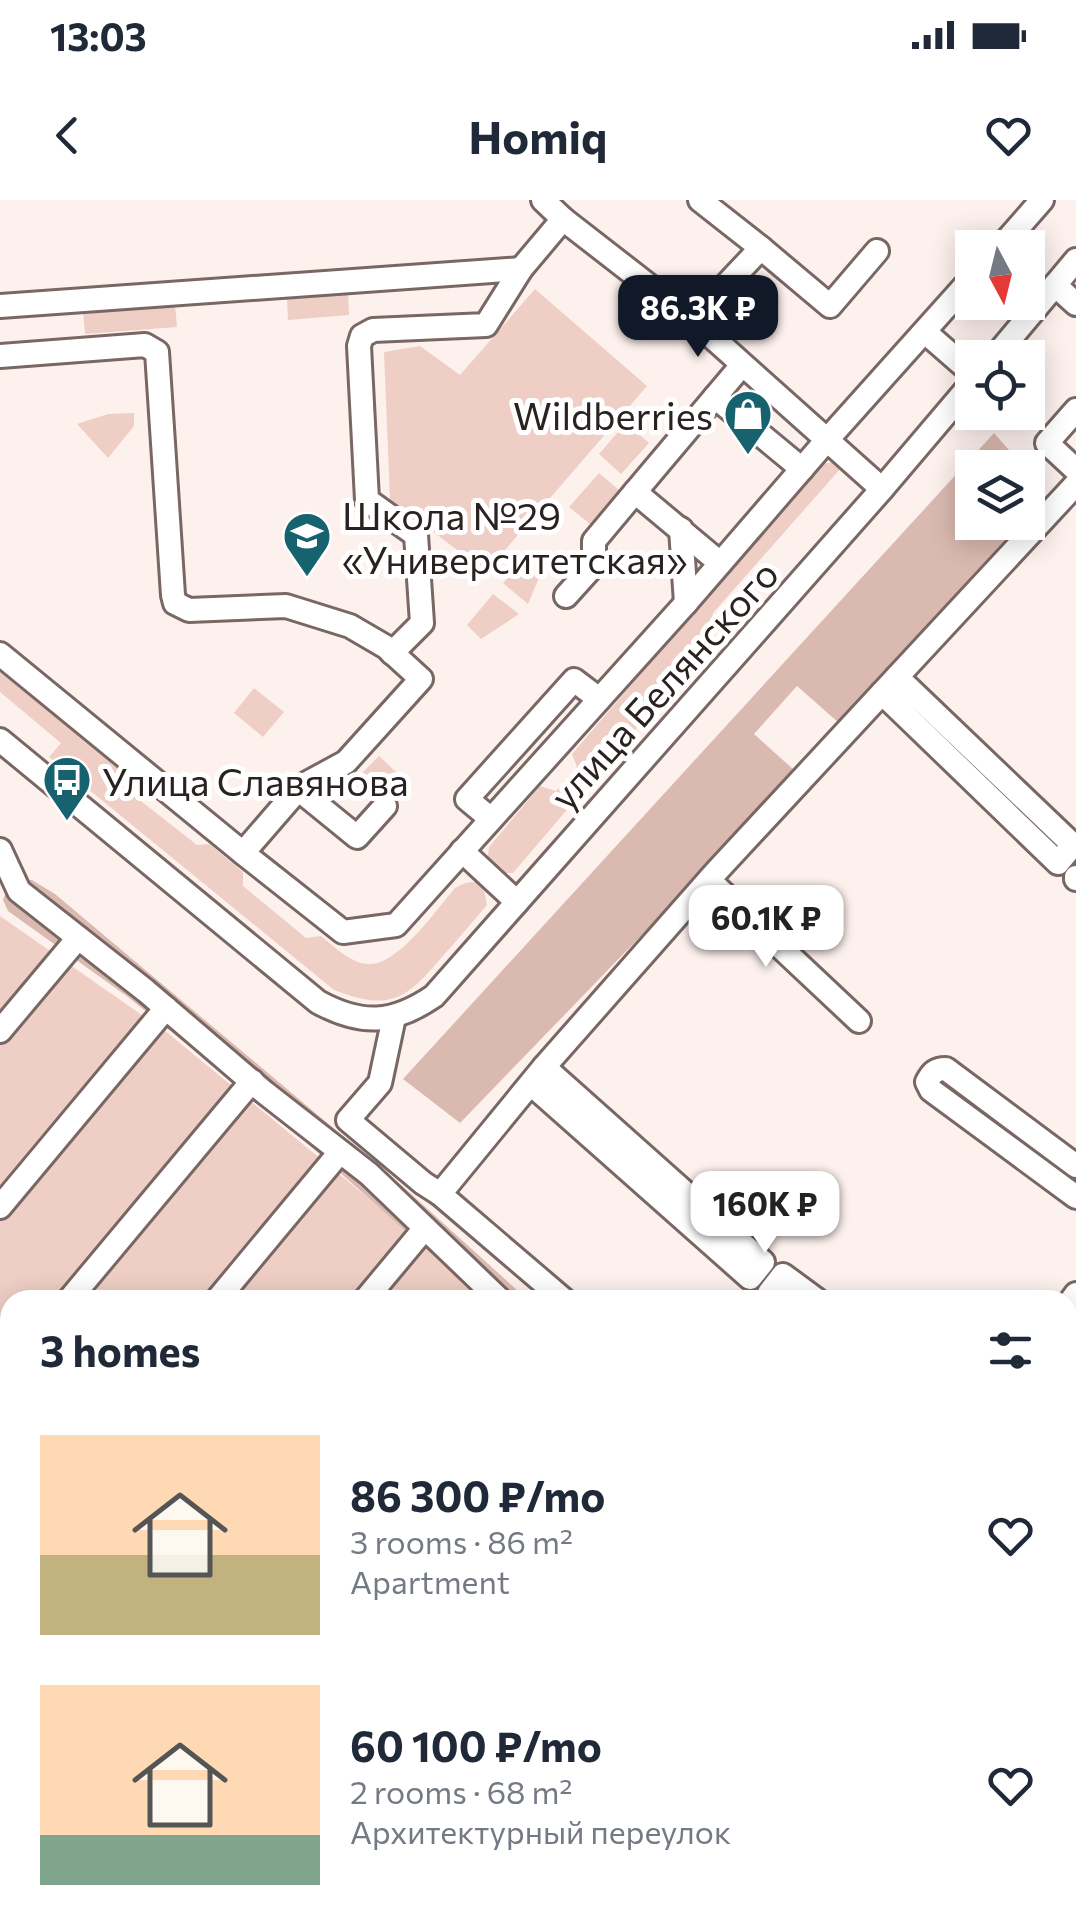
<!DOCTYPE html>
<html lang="en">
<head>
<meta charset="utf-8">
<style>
  body { margin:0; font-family:Commissioner,sans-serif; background:#f6f6f7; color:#1f2937; height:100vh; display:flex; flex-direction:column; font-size:38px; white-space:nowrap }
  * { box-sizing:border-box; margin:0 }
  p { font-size:32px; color:#747a83 }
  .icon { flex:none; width:55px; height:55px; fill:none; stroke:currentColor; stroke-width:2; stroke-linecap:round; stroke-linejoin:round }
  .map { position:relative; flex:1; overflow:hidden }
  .sheet { position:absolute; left:0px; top:1090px; width:1078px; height:642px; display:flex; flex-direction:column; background:#fff; border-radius:30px 30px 0 0; box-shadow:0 5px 25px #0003 }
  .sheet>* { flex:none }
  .needle { width:65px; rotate:173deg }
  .tools { position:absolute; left:955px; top:30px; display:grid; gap:20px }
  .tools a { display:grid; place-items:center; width:90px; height:90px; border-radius:0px; background:#fff; box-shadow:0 5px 25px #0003; font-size:50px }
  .price { position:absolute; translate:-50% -85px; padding:0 22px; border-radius:20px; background:#fff; color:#222; font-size:32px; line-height:65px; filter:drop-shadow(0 2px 5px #0008) }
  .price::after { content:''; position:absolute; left:50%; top:60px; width:30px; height:22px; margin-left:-15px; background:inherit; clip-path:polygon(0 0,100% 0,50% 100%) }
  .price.current { background:#111827; color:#fff }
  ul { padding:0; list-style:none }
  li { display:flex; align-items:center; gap:30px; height:250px; padding:0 40px }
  li span { display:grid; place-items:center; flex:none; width:280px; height:200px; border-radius:0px; color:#555 }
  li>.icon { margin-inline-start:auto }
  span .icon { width:120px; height:120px; fill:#fffc; stroke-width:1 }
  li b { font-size:42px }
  h2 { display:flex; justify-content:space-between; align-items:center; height:120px; padding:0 40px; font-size:42px }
  .status { display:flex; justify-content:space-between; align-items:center; height:70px; padding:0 50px; background:#fff; direction:ltr }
  .status svg { height:28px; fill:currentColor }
  header { display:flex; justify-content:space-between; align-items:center; height:130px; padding:0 40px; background:#fff; font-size:45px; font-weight:700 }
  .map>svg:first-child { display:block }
  .green { fill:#efcec5 }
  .forest { fill:#dab9b0 }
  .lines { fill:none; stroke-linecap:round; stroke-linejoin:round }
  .minor-casing { stroke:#786763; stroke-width:28 }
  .minor { stroke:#fff; stroke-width:22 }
  .labels { text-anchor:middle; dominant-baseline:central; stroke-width:10; stroke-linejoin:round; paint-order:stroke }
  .poi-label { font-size:38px; fill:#292220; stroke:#fff; text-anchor:start }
  .street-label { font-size:38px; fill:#292220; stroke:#fff }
</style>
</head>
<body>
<div class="status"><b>13:03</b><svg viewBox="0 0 49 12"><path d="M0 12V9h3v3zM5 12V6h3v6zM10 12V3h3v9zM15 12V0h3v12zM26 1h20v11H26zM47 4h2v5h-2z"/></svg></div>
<header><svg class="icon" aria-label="back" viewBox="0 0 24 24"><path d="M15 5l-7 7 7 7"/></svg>Homiq<svg class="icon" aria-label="heart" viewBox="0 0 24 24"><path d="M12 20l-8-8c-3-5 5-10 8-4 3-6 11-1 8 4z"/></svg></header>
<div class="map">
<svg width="1076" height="1732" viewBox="0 0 1076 1732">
  <rect width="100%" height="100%" fill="#fdf1ee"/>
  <!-- green -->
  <g class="green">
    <path d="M535 89 647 186 486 372 390 299 384 152 420 146 460 175Z"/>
    <path d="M348 93 349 115 288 120 287 98Z"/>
    <path d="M175 104 177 127 85 134 83 111Z"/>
    <path d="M134 213V226L108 258 77 224 108 214Z"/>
    <path d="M626 223 649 243 621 274 599 254Z"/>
    <path d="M835 262 842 267 713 413 711 431 689 467 513 673H498L488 656 489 647 540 586 556 591 577 567 572 554 821 264Z"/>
    <path d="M599 273 619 290 590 324 569 307Z"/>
    <path d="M530 351 545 363 528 404 503 383Z"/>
    <path d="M493 394 519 414 481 439 467 425Z"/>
    <path d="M0 470 138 583 132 594 197 645 209 644 243 672V686L306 738 321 736C334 746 350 763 368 764 398 766 436 710 455 688 476 676 484 682 487 705 472 723 457 740 441 758 405 801 389 811 334 790L49 557 61 543 0 492Z"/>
    <path d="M254 488 284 512 263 537 234 513Z"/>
    <path d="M379 556 411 586 393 605 361 574Z"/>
    <path d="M0 716 169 834 492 1100H10V1722H1068V1143L1076 1131V1732H0Z"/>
  </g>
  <!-- forest -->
  <g class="forest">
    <path d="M994 233 1024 267 972 268V322L1025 323 839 523 797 486 754 534 794 570 663 713 460 923 403 879Z"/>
    <path d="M32 680 55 694 401 985 528 1100H483L281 920 128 797 8 711 3 700 10 681Z"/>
  </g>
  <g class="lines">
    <!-- minor casing -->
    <g class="minor-casing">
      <g id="minor">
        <path d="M543 0 563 19 693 120 882 289"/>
        <path d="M700 0 761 48"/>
        <path d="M1000 48 1042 0"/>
        <path d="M1055 85 1076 104"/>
        <path d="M0 106 521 69"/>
        <path d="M693 120 761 48 830 106 877 51"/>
        <path d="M925 132 972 173"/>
        <path d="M0 156 145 145 157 152 173 395 175 403 189 410 286 406 350 426 386 447 421 479 346 562 300 587 243 653 0 454"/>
        <path d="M994 158 1076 60"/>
        <path d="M715 197 802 269"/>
        <path d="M1076 210 1047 243 1076 270"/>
        <path d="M635 292 742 165"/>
        <path d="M681 329 686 403"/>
        <path d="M566 396 594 365V341L635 292 720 363"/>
        <path d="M392 453 422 423 416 335 367 300 359 146 362 136 373 130 486 125 521 69 563 19"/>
        <path d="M882 493 1058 663 1073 645 897 477"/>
        <path d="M0 540 318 802C362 826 393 824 434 796L882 289 972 183"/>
        <path d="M298 589 357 637 385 606"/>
        <path d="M491 619 467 599 574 480 599 499"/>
        <path d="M0 650 19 691 146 791 264 892 369 974 500 1100"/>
        <path d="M462 651 517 702"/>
        <path d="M243 653 343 732 396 725 686 403 826 241 972 78"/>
        <path d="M1076 677V679"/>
        <path d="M709 680 859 821"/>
        <path d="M394 817 380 883 348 920 423 983 440 994 564 1100"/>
        <path d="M0 831 78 738"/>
        <path d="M531 884 750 1078 763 1062 544 867"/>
        <path d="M1076 966 946 869C936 869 932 872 927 882L931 890 1076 997"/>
        <path d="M440 994 544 867 715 673 1076 284"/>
        <path d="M0 1007 166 808"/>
        <path d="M69 1100 252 881"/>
        <path d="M217 1100 340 952"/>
        <path d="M365 1100 425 1028"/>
        <path d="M778 1100 769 1093 783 1075 817 1100"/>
        <path d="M1068 1105 1076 1094"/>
        <path d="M0 1182 10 1170"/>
        <path d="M1068 1329 1076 1318"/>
        <path d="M0 1360 10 1348"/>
        <path d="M1068 1517 1076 1509"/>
        <path d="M0 1534 10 1522"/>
        <path d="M1068 1544 1076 1554"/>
        <path d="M0 1716 10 1704"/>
        <path d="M994 1722 1005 1732"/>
        <path d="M149 1732 157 1722"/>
        <path d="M323 1732 331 1722"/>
        <path d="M494 1732 502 1722"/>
        <path d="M664 1732 672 1722"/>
        <path d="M830 1732 837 1722"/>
      </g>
    </g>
    <!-- minor -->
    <use href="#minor" class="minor"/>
  </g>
  <!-- icons -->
  <defs>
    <g id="shop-pin" transform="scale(2.5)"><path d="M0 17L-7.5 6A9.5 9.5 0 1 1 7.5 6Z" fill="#17626f" stroke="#fff"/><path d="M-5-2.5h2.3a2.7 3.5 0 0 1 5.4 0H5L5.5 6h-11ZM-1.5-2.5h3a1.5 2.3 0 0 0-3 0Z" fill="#fff"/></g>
    <g id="school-pin" transform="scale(2.5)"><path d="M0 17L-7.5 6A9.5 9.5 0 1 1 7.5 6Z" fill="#17626f" stroke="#fff"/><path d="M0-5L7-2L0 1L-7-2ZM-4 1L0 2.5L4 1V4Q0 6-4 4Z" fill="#fff"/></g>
    <g id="bus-pin" transform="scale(2.5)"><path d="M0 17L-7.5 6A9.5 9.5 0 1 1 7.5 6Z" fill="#17626f" stroke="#fff"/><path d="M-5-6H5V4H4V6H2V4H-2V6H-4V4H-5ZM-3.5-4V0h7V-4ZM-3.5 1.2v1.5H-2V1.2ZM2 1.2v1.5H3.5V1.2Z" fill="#fff"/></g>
  </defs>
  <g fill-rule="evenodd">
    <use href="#shop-pin" x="748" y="214"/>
    <use href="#school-pin" x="307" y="336"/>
    <use href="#bus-pin" x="67" y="580"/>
  </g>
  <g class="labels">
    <!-- poi labels -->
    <g class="poi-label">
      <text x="713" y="214" text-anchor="end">Wildberries</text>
      <text x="342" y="314">Школа №29<tspan x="342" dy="44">«Университетская»</tspan></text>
      <text x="102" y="580">Улица Славянова</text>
    </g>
    <!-- street labels -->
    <g class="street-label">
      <text transform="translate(663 484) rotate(-48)">улица Белянского</text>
    </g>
  </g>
</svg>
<div class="tools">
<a><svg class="needle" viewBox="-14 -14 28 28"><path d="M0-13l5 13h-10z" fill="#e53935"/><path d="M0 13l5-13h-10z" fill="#747a83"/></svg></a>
<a><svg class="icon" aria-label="locate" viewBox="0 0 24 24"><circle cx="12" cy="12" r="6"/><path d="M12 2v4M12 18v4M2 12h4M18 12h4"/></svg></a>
<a><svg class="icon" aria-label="layers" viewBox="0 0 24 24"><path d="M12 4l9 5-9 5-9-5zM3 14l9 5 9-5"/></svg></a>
</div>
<b class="price current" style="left:698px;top:160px">86.3K ₽</b>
<b class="price" style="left:766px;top:770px">60.1K ₽</b>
<b class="price" style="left:765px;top:1056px">160K ₽</b>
<section class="sheet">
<h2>3 homes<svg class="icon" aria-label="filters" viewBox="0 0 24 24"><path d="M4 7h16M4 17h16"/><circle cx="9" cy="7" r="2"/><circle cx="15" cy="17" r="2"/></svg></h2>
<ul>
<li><span style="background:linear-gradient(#ffd9b3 60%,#c2b280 0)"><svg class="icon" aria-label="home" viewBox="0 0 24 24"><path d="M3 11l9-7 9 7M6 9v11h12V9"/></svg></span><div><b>86 300 ₽/mo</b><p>3 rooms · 86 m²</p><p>Apartment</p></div><svg class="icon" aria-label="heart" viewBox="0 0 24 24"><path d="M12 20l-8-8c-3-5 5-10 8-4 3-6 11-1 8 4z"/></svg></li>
<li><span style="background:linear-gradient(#ffd9b3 75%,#7fa58c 0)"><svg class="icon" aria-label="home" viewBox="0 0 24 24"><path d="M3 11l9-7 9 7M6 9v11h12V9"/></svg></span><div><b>60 100 ₽/mo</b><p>2 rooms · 68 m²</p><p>Архитектурный переулок</p></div><svg class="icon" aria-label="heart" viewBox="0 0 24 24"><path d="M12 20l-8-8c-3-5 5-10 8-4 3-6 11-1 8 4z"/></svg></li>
</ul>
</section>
</div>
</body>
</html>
